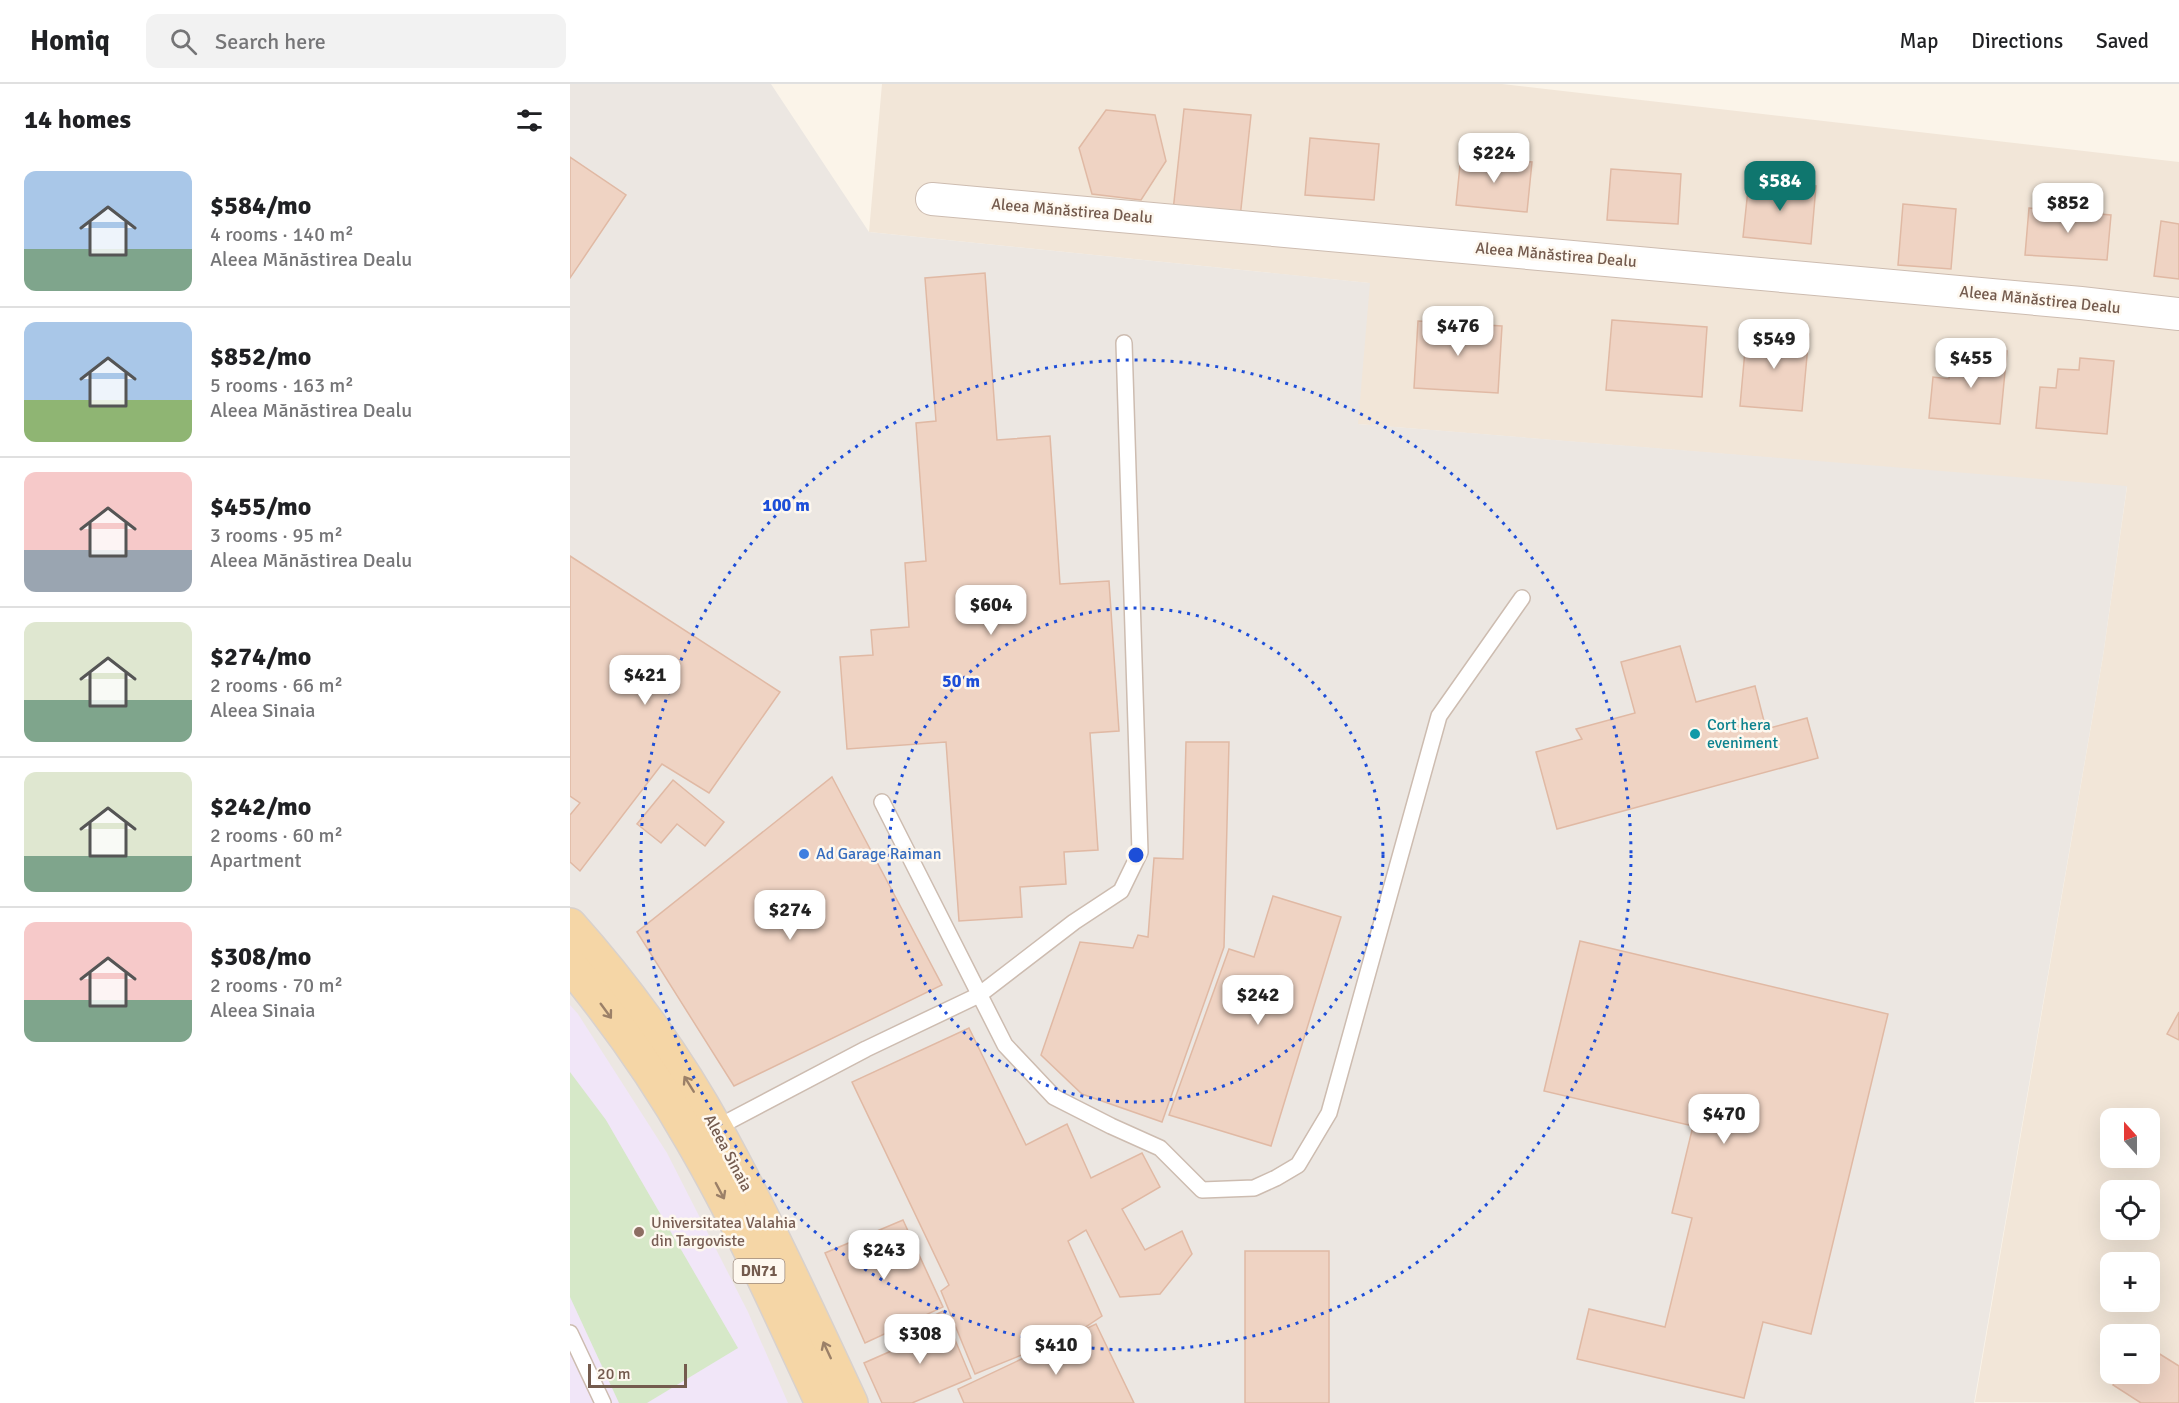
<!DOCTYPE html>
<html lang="en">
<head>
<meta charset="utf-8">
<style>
  body { margin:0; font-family:Signika,sans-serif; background:#f2f2f2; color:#202124; height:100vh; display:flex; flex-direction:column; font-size:22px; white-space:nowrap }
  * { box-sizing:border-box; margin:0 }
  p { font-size:20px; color:#757577 }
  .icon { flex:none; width:33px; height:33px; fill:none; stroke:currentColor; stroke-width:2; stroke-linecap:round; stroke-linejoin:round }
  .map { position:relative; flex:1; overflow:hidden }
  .drawer { display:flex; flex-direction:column; background:#fff; width:570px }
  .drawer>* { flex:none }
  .needle { width:39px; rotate:339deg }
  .tools { position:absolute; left:1530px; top:1024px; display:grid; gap:12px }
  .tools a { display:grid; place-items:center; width:60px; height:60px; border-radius:12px; background:#fff; box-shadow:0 6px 24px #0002; font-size:30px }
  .scale { position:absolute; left:18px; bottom:15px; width:99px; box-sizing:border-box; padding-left:6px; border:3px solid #745b4e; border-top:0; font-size:16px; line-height:21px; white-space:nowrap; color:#745b4e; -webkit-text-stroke:4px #fef8ef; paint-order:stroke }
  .price { position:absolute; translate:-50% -51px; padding:0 14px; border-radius:12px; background:#fff; color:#222; font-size:20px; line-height:39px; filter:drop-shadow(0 2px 3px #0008) }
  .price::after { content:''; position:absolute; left:50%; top:36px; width:18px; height:14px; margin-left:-9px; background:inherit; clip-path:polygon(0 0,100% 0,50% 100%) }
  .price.selected { background:#0f766e; color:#fff }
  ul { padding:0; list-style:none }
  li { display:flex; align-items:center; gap:18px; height:150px; padding:0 24px }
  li+li { border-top:2px solid #e0e0e0 }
  li span { display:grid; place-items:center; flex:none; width:168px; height:120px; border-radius:12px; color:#555 }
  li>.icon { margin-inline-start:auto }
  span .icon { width:72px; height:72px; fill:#fffc; stroke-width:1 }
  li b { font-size:26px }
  h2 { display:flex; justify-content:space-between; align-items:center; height:72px; padding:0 24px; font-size:26px }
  header { display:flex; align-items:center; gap:36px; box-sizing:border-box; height:84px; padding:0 30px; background:#fff; border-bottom:2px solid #e0e0e0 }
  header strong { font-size:28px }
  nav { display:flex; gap:33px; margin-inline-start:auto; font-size:21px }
  .search { width:420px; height:54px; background:#f2f2f2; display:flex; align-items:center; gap:15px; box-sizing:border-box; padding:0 21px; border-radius:12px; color:#757577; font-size:22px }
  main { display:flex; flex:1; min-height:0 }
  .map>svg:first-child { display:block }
  .residential { fill:#f2e6d8; fill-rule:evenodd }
  .industrial { fill:#ece7e2 }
  .education { fill:#f1e6f8 }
  .green { fill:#d6e8c8 }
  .building { fill:#efd3c3; stroke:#e0b9a4; stroke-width:1.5 }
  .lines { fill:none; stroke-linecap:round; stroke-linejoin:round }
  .lane-casing { stroke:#cdbcb0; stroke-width:18 }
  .street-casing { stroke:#cdbcb0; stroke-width:34 }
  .primary-casing { stroke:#d8d1cd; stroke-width:36 }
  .lane { stroke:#fff; stroke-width:15 }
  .street { stroke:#fff; stroke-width:32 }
  .primary { stroke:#f5d6a6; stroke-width:33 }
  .oneway { stroke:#9b8068 }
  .ring { fill:none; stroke:#1d4ed8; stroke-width:3; stroke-dasharray:3 6 }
  .culture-dot { fill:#0f9aa8; stroke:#fef8ef; stroke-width:2 }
  .shop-dot { fill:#3f7fe0; stroke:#fef8ef; stroke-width:2 }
  .education-dot { fill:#8d6e63; stroke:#fef8ef; stroke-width:2 }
  .labels { text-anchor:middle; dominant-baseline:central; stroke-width:5; stroke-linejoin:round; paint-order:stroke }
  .shield { fill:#fef8ef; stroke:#9d8a7e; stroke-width:1.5 }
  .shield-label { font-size:15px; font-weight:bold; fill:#745b4e }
  .street-label { font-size:16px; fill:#745b4e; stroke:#fef8ef }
  .culture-label { font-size:16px; fill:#0d838f; stroke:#fef8ef; text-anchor:start }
  .shop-label { font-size:16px; fill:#366cbe; stroke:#fef8ef; text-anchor:start }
  .education-label { font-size:16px; fill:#785e54; stroke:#fef8ef; text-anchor:start }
  .centre { fill:#1d4ed8; stroke:#fef8ef; stroke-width:3 }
  .ring-label { font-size:18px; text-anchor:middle; font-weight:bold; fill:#1d4ed8; stroke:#fef8ef; stroke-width:5; stroke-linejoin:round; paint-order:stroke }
</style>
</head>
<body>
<header>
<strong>Homiq</strong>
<div class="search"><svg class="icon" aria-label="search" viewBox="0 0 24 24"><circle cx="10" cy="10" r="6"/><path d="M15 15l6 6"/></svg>Search here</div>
<nav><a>Map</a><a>Directions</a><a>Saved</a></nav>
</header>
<main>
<section class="drawer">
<h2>14 homes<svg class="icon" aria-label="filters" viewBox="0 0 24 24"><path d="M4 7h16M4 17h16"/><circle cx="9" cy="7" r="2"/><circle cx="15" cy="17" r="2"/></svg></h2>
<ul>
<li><span style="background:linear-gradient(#a9c7e8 65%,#7fa58c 0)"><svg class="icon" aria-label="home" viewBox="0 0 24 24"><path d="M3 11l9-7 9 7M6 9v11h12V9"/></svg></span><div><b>$584/mo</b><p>4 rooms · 140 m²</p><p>Aleea Mănăstirea Dealu</p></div></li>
<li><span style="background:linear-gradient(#a9c7e8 65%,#8fb573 0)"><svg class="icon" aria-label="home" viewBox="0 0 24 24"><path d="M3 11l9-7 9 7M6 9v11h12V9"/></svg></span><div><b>$852/mo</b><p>5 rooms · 163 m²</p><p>Aleea Mănăstirea Dealu</p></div></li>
<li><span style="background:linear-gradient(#f6c9c9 65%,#9aa5b1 0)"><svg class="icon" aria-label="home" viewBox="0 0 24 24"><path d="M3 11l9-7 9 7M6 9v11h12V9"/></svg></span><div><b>$455/mo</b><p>3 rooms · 95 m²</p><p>Aleea Mănăstirea Dealu</p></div></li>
<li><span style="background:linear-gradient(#dfe7d0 65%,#7fa58c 0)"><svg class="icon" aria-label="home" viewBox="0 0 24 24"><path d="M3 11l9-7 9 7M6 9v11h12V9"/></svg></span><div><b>$274/mo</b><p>2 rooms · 66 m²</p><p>Aleea Sinaia</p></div></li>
<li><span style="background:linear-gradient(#dfe7d0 70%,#7fa58c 0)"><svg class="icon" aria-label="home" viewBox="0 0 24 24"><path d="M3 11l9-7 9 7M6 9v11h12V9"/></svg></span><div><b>$242/mo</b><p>2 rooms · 60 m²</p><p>Apartment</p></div></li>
<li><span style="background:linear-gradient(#f6c9c9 65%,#7fa58c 0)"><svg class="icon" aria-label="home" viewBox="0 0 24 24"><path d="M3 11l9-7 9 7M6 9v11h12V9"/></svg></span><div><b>$308/mo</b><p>2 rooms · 70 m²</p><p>Aleea Sinaia</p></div></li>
</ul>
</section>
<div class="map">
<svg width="1609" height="1319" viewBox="0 0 1609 1319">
  <rect width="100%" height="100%" fill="#fbf4e9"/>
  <!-- residential -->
  <path class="residential" d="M312 0H932L1609 78V1319L1405 1318 1533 572 1557 403 787 340 799 199 299 148ZM1540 1035H1580V1074H1540ZM1540 1107H1580V1146H1540ZM1540 1179H1580V1218H1540ZM1540 1251H1580V1290H1540Z"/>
  <!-- industrial -->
  <path class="industrial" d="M0 0H201L299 148 800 199 788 340 1557 402 1533 572 1404 1319H192L0 963Z"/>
  <!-- education -->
  <path class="education" d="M0 921 8 930 97 1069 178 1228 218 1319H0Z"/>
  <!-- green -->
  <path class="green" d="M0 988 36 1036 168 1264 77 1319H49L0 1213Z"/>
  <!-- building -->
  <g class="building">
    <path d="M614 25 681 31 670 134 603 127Z"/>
    <path d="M536 26 585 31 596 77 571 116 522 110 509 64Z"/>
    <path d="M740 54 809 60 804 116 735 111Z"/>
    <path d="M891 71 962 78 957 128 886 121Z"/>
    <path d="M0 73 56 111 0 194Z"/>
    <path d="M1041 85 1111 90 1108 140 1037 136Z"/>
    <path d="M1179 96 1246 102 1241 160 1173 153Z"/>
    <path d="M1333 120 1386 125 1381 185 1328 181Z"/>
    <path d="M1459 124 1541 131 1537 176 1455 171Z"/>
    <path d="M1591 137 1609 140V195L1584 192Z"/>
    <path d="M415 189 427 356 480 352 490 500 539 497 549 647 520 649 528 766 494 768 496 800 450 803 452 833 389 837 376 658 277 665 270 573 303 571 301 546 339 543 335 479 356 477 346 339 366 337 355 194Z"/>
    <path d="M1042 236 1137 243 1132 313 1036 306Z"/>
    <path d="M848 237 932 242 928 309 844 304Z"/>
    <path d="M1177 244 1239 250 1232 327 1170 322Z"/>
    <path d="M1404 263 1437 267 1430 340 1359 334 1363 293 1379 295 1381 274 1403 276Z"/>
    <path d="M1510 274 1544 277 1537 350 1466 344 1470 303 1486 304 1488 285 1509 286Z"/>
    <path d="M0 472 210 608 139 709 92 680 10 787 0 778V731L10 719 0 712Z"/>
    <path d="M1110 562 1126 618 1185 602 1196 645 1237 634 1248 674 987 745 966 668 1012 655 1006 645 1065 629 1051 578Z"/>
    <path d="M616 658H659L654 863 592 1038 512 1010 471 971 510 858 563 864 568 851 578 853 584 774 613 775Z"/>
    <path d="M262 693 372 901 164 1002 67 848Z"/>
    <path d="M103 696 154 738 135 762 107 740 91 759 67 740Z"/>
    <path d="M703 812 771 833 701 1062 599 1031 659 865 684 873Z"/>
    <path d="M1010 857 1318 930 1241 1250 1193 1238 1174 1314 1007 1275 1019 1225 1095 1243 1122 1134 1102 1129 1123 1042 974 1007Z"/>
    <path d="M1609 928V956L1597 950Z"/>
    <path d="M399 944 456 1061 497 1040 521 1094 572 1069 590 1103 552 1125 575 1166 612 1147 622 1170 590 1210 550 1213 516 1146 498 1157 532 1232 508 1248 405 1290 371 1207 379 1201 282 998Z"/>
    <path d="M333 1136 373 1223 295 1259 255 1169Z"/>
    <rect x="675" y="1167" width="84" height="152"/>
    <path d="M373 1227 401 1294 342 1319H312L294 1279 353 1253 349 1239Z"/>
    <path d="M526 1240 564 1319H394L388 1305Z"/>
    <path d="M1580 1264 1609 1282V1319H1571L1543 1301 1549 1290H1580Z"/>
  </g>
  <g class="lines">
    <!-- lane casing -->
    <g class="lane-casing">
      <g id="lane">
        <path d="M312 718 435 961 484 1013 541 1042 590 1064 632 1106 684 1104 706 1094 728 1081 759 1029 869 632 952 514"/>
        <path d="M146 1044 296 965 409 911 504 838 551 807 570 768 554 259"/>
        <path d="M0 1249 33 1319"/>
      </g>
    </g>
    <!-- street casing -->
    <g class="street-casing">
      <path id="street" d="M362 115 1511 219 1609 230"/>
    </g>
    <!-- primary casing -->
    <g class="primary-casing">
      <g id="primary">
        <path d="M0 841C53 900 107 974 146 1045 195 1134 238 1227 281 1319"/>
        <path d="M0 881C45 936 87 995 122 1057 171 1141 211 1231 252 1319"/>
      </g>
    </g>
    <!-- lane -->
    <use href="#lane" class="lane"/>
    <!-- street -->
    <use href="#street" class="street"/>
    <!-- primary -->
    <use href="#primary" class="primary"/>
  </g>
  <!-- one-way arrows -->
  <defs><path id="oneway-shaft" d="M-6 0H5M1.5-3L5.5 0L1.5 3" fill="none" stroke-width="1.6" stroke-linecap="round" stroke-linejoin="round" transform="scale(1.5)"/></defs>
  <g class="oneway">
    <use href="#oneway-shaft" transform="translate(36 927) rotate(54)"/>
    <use href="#oneway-shaft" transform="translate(119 1000) rotate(-122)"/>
    <use href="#oneway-shaft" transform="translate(150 1107) rotate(62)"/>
    <use href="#oneway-shaft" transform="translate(257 1266) rotate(-115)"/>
  </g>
  <!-- distance rings -->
  <g class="ring">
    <circle cx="566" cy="771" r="247"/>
    <circle cx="566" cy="771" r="495"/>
  </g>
  <!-- markers -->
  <circle class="culture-dot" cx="1125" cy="650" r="6"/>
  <circle class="shop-dot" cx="234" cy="770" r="6"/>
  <circle class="education-dot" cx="69" cy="1148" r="6"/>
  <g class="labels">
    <!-- shield labels -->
    <rect class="shield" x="163.5" y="1175" width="51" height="24" rx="4.5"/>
    <g class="shield-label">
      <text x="189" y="1187">DN71</text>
    </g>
    <!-- street labels -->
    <g class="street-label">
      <text transform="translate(502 127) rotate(5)">Aleea Mănăstirea Dealu</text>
      <text transform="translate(986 171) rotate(5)">Aleea Mănăstirea Dealu</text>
      <text transform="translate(1470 216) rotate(6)">Aleea Mănăstirea Dealu</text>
      <text transform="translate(158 1069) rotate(62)">Aleea Sinaia</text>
    </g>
    <!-- culture labels -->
    <g class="culture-label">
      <text x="1137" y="641">Cort hera<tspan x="1137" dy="18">eveniment</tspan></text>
    </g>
    <!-- shop labels -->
    <g class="shop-label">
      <text x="246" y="770">Ad Garage Raiman</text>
    </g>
    <!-- education labels -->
    <g class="education-label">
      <text x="81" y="1139">Universitatea Valahia<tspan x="81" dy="18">din Targoviste</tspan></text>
    </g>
  </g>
  <circle cx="566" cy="771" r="9" class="centre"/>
  <g class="ring-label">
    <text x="216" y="427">100 m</text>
    <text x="391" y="603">50 m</text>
  </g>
</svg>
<div class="tools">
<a><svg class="needle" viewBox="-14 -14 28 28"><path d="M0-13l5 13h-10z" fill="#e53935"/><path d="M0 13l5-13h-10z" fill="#757577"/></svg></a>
<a><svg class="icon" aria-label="locate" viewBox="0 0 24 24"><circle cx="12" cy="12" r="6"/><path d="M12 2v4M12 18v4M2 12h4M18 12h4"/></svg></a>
<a>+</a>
<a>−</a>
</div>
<div class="scale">20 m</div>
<b class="price" style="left:924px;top:100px">$224</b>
<b class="price selected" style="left:1210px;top:128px">$584</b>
<b class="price" style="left:1498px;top:150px">$852</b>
<b class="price" style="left:888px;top:273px">$476</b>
<b class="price" style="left:1204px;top:286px">$549</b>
<b class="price" style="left:1401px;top:305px">$455</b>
<b class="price" style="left:421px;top:552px">$604</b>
<b class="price" style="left:75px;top:622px">$421</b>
<b class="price" style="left:220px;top:857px">$274</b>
<b class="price" style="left:688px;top:942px">$242</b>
<b class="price" style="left:1154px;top:1061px">$470</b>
<b class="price" style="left:314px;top:1197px">$243</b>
<b class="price" style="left:350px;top:1281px">$308</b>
<b class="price" style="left:486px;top:1292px">$410</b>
</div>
</main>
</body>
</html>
